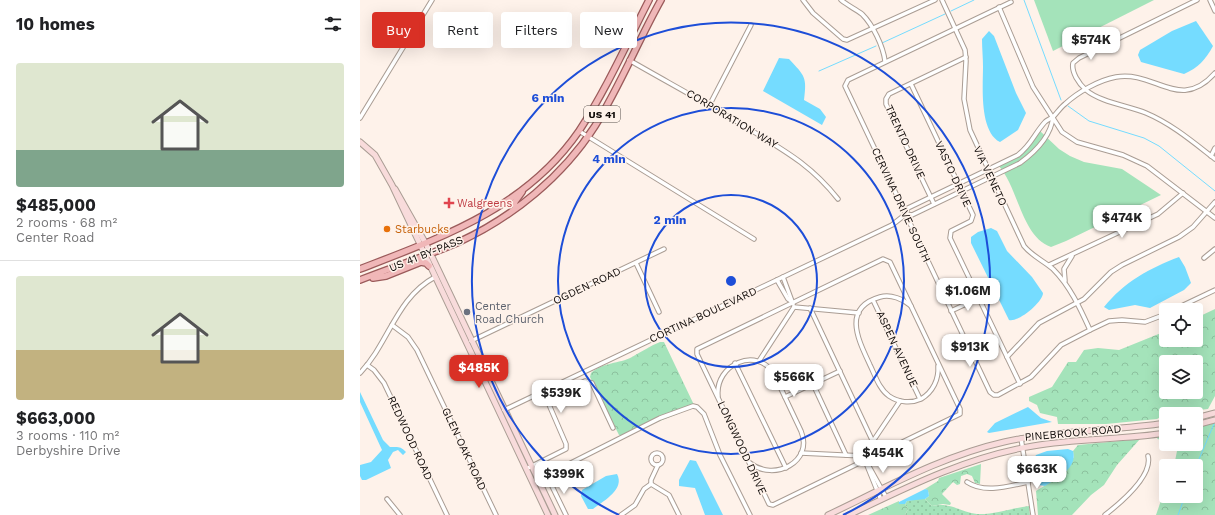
<!DOCTYPE html>
<html lang="en">
<head>
<meta charset="utf-8">
<style>
  body { margin:0; font-family:"Work Sans",sans-serif; background:#f2f2f2; color:#202124; height:100vh; display:flex; flex-direction:column; font-size:15px; white-space:nowrap }
  * { box-sizing:border-box; margin:0 }
  p { font-size:13px; color:#757577 }
  .icon { flex:none; width:22px; height:22px; fill:none; stroke:currentColor; stroke-width:2; stroke-linecap:round; stroke-linejoin:round }
  .map { position:relative; flex:1; overflow:hidden }
  .drawer { display:flex; flex-direction:column; background:#fff; width:360px }
  .drawer>* { flex:none }
  .top-card { position:absolute; left:12px; top:12px; width:380px; height:36px; display:flex; gap:8px }
  .buttons { position:absolute; left:799px; top:303px; display:grid; gap:8px }
  .buttons a { display:grid; place-items:center; width:44px; height:44px; border-radius:4px; background:#fff; box-shadow:0 4px 16px #0002; font-size:20px }
  .price { position:absolute; translate:-50% -34px; padding:0 9px; border-radius:8px; background:#fff; color:#222; font-size:13px; line-height:26px; filter:drop-shadow(0 1px 2px #0008) }
  .price::after { content:''; position:absolute; left:50%; top:24px; width:12px; height:9px; margin-left:-6px; background:inherit; clip-path:polygon(0 0,100% 0,50% 100%) }
  .price.current { background:#d93025; color:#fff }
  ul { padding:0; list-style:none }
  li { display:grid; align-content:center; gap:8px; height:212px; padding:0 16px }
  li+li { border-top:1px solid #e0e0e0 }
  li span { display:grid; place-items:center; height:124px; border-radius:4px; color:#555 }
  li>.icon { margin-inline-start:auto }
  span .icon { width:72px; height:72px; fill:#fffc; stroke-width:1 }
  li b { font-size:17px }
  h2 { display:flex; justify-content:space-between; align-items:center; height:48px; padding:0 16px; font-size:17px }
  .tag { padding:0 14px; border-radius:4px; background:#fff; box-shadow:0 4px 16px #0002; font-size:14px; line-height:36px }
  .tag.current { background:#d93025; color:#fff }
  main { display:flex; flex:1; min-height:0 }
  .map>svg:first-child { display:block }
  .grass { fill:url(#grass-dots) }
  .forest { fill:url(#forest-crowns); fill-rule:evenodd }
  .park { fill:#a4e3ba }
  .water { fill:#75dcff }
  .lines { fill:none; stroke-linecap:round; stroke-linejoin:round }
  .stream { stroke:#75dcff; stroke-width:1 }
  .street-casing { stroke:#aa9d94; stroke-width:5.5 }
  .secondary-casing { stroke:#aa9d94; stroke-width:7 }
  .primary-casing { stroke:#9b5b5b; stroke-width:8 }
  .street { stroke:#fff; stroke-width:3.5 }
  .secondary { stroke:#f8dbdb; stroke-width:5 }
  .primary { stroke:#f0b7b8; stroke-width:5.5 }
  .ring { fill:none; stroke:#1d4ed8; stroke-width:2 }
  .health-dot { fill:#e0444e; stroke:#fef2ea; stroke-width:1.5 }
  .food-dot { fill:#e8710a; stroke:#fef2ea; stroke-width:1.5 }
  .worship-dot { fill:#6b7280; stroke:#fef2ea; stroke-width:1.5 }
  .labels { text-anchor:middle; dominant-baseline:central; stroke-width:3; stroke-linejoin:round; paint-order:stroke }
  .shield { fill:#fef2ea; stroke:#57504c; stroke-width:1 }
  .shield-label { font-size:10px; font-weight:bold; fill:#0f0a08 }
  .street-label { font-size:11px; fill:#0f0a08; stroke:#fef2ea }
  .health-label { font-size:11px; fill:#be3a42; stroke:#fef2ea; text-anchor:start }
  .food-label { font-size:11px; fill:#c56008; stroke:#fef2ea; text-anchor:start }
  .worship-label { font-size:11px; fill:#5b616d; stroke:#fef2ea; text-anchor:start }
  .centre { fill:#1d4ed8; stroke:#fef2ea; stroke-width:2 }
  .ring-label { font-size:12px; text-anchor:middle; font-weight:bold; fill:#1d4ed8; stroke:#fef2ea; stroke-width:3; stroke-linejoin:round; paint-order:stroke }
</style>
</head>
<body>
<main>
<section class="drawer">
<h2>10 homes<svg class="icon" aria-label="filters" viewBox="0 0 24 24"><path d="M4 7h16M4 17h16"/><circle cx="9" cy="7" r="2"/><circle cx="15" cy="17" r="2"/></svg></h2>
<ul>
<li><span style="background:linear-gradient(#dfe7d0 70%,#7fa58c 0)"><svg class="icon" aria-label="home" viewBox="0 0 24 24"><path d="M3 11l9-7 9 7M6 9v11h12V9"/></svg></span><div><b>$485,000</b><p>2 rooms · 68 m²</p><p>Center Road</p></div></li>
<li><span style="background:linear-gradient(#dfe7d0 60%,#c2b280 0)"><svg class="icon" aria-label="home" viewBox="0 0 24 24"><path d="M3 11l9-7 9 7M6 9v11h12V9"/></svg></span><div><b>$663,000</b><p>3 rooms · 110 m²</p><p>Derbyshire Drive</p></div></li>
</ul>
</section>
<div class="map">
<svg width="855" height="515" viewBox="0 0 855 515">
  <defs>
    <pattern id="grass-dots" width="8" height="8" patternUnits="userSpaceOnUse"><rect width="8" height="8" fill="#a4e3ba"/><path d="M2 2h.1M6 6h.1" fill="none" stroke="#8cc19e" stroke-width="1.8" stroke-linecap="round"/></pattern>
    <pattern id="forest-crowns" width="20" height="18" patternUnits="userSpaceOnUse"><rect width="20" height="18" fill="#a4e3ba"/><path d="M2 6a3 3 0 1 1 6 0M12 15a3 3 0 1 1 6 0" fill="none" stroke="#8cc19e"/></pattern>
  </defs>
  <rect width="100%" height="100%" fill="#fef2ea"/>
  <!-- grass -->
  <path class="grass" d="M557 499H565L572 506C591 502 600 512 617 514 634 515 652 508 669 506L670 515H545L548 509 545 504 547 501Z"/>
  <!-- forest -->
  <g class="forest">
    <path d="M855 309V396L848 409 806 414 797 419 746 424H698L697 417 680 413 677 405 669 401V397L692 387 708 362H716L724 350 738 348 759 350 806 331V340H836V318ZM806 362H836V392H806Z"/>
    <path d="M300 342H304L335 407 262 436 259 435 230 377 231 373C243 362 259 364 272 357 281 352 290 346 300 342Z"/>
    <path d="M855 423V515H796L806 486V496H836V466H814L817 451 795 437 806 435V444H836V428Z"/>
    <path d="M780 439 757 465 744 485 731 495 712 515H678L676 491 702 475 714 457 713 451 718 445Z"/>
    <path d="M621 464 620 484 615 483 612 476 607 474 601 476 600 484 597 485 593 482 582 494 591 503 590 505 583 504 572 506 565 499 569 496 568 490 565 489 578 481 579 478Z"/>
    <path d="M539 501V504H545L548 509 545 515H508Z"/>
  </g>
  <!-- park -->
  <g class="park">
    <path d="M674 0H794L693 51Z"/>
    <path d="M680 131 699 149 710 156 724 162 762 169 801 195 706 241 691 247C661 236 659 188 638 165 657 160 670 147 680 131Z"/>
  </g>
  <!-- water -->
  <g class="water">
    <path d="M836 21 853 46C846 59 838 68 824 74L781 62 778 55 780 50 812 31Z"/>
    <path d="M629 31 634 36 656 93 666 113 658 130 640 142C619 131 623 86 623 67 623 58 622 48 622 39Z"/>
    <path d="M419 58 429 59C445 76 447 77 444 100L460 109 466 117 462 125 403 91Z"/>
    <path d="M631 228 637 231 647 251 672 277 683 293C683 302 658 323 649 320L611 243V237L618 232Z"/>
    <path d="M819 257 825 267 831 283 824 290 790 308 775 305 749 310 744 307C764 282 790 268 819 257Z"/>
    <path d="M0 392 23 440 30 447C39 447 40 446 46 452L43 455 38 450 33 452 28 460 31 468 6 480H2L0 476V465L11 462 22 450 0 402Z"/>
    <path d="M668 407 681 418 692 422 629 433 627 432 635 423Z"/>
    <path d="M708 449 713 451C718 468 697 478 685 486L679 485 674 459 676 455 687 451Z"/>
    <path d="M330 460 336 461 363 515H345L335 488 319 486V480Z"/>
    <path d="M257 474C265 489 245 500 233 509H228L221 496 222 490 246 476Z"/>
    <path d="M565 489 568 490 569 496 565 499 547 501 545 504H539V502Z"/>
  </g>
  <g class="lines">
    <!-- stream -->
    <g class="stream">
      <path d="M664 0 701 100"/>
      <path d="M591 11 614 0"/>
      <path d="M522 43 585 14"/>
      <path d="M459 71 516 46"/>
      <path d="M708 106 729 121 784 138 799 146 855 191"/>
      <path d="M836 466 854 424"/>
      <path d="M818 515 825 496"/>
    </g>
    <!-- street casing -->
    <g class="street-casing">
      <g id="street">
        <path d="M443 0 453 13 483 39 487 40 575 0"/>
        <path d="M481 0C487 5 495 9 502 14 513 25 523 46 525 61"/>
        <path d="M582 0 605 50 606 61 604 99 610 130 664 246C672 256 684 261 693 269 710 286 720 308 730 330"/>
        <path d="M837 0 719 58 713 63C711 72 719 84 726 90 740 102 769 106 786 113 812 124 833 142 855 159"/>
        <path d="M850 0 855 11"/>
        <path d="M651 2 488 80 485 86 630 392 634 395H638L671 377 701 345 730 330 749 321 762 320 785 322 806 314"/>
        <path d="M639 7 673 87 702 132 717 142 763 155 787 166 855 218"/>
        <path d="M269 60C309 83 350 105 389 129 425 151 451 165 478 199"/>
        <path d="M551 84 613 215 611 221 591 231 590 238 660 384"/>
        <path d="M349 106 391 25"/>
        <path d="M0 118 72 0"/>
        <path d="M219 131 394 239"/>
        <path d="M851 156 855 148"/>
        <path d="M574 204 526 104V99L529 94 606 57"/>
        <path d="M546 214 552 215 660 163C675 152 691 136 693 117"/>
        <path d="M844 258 855 249"/>
        <path d="M523 259 530 262 600 409V414L413 505 409 504 337 354V349Z"/>
        <path d="M276 263 299 312"/>
        <path d="M689 265 798 214 823 193"/>
        <path d="M423 277 433 304"/>
        <path d="M417 280 428 299 431 301"/>
        <path d="M705 281 704 269 712 256"/>
        <path d="M513 300 560 399"/>
        <path d="M551 306C543 299 531 294 520 297 481 308 499 341 510 365 515 375 519 389 529 396 538 402 550 404 561 399 573 392 579 379 578 366"/>
        <path d="M434 307 499 313"/>
        <path d="M450 308 513 442"/>
        <path d="M813 310 855 290"/>
        <path d="M591 311 619 298"/>
        <path d="M32 325 48 337 57 350 136 515"/>
        <path d="M111 341 304 249"/>
        <path d="M647 357 679 323 724 299 751 272 762 265 819 237 833 227 855 202"/>
        <path d="M399 361 434 307"/>
        <path d="M375 363 426 468"/>
        <path d="M7 365 14 370 24 383 87 515"/>
        <path d="M0 373C29 343 36 298 75 277"/>
        <path d="M453 384 486 455"/>
        <path d="M358 396C355 364 397 346 414 374L441 431C454 462 414 482 390 463"/>
        <path d="M425 397 480 371"/>
        <path d="M144 410 532 225 546 214 548 208 658 155C672 144 674 134 685 122 687 120 690 119 693 117 697 113 700 108 705 104 718 92 739 80 756 77 795 70 820 113 855 73"/>
        <path d="M661 438 673 515"/>
        <path d="M441 453 503 456 540 401"/>
        <circle cx="297" cy="459" r="6"/>
        <path d="M504 458 521 500"/>
        <path d="M506 461 526 497"/>
        <path d="M166 469 206 449V444L187 400 225 381 232 383 253 428"/>
        <path d="M607 482C625 494 649 486 668 482"/>
        <path d="M291 484V480L298 465"/>
        <path d="M27 499 40 515"/>
        <path d="M206 515 190 482V476L193 472 300 418 333 406 337 407 344 414 360 455 390 515"/>
        <path d="M261 515 275 505 284 489 291 484 309 495 319 515"/>
        <path d="M745 515C759 504 793 476 788 456"/>
      </g>
    </g>
    <!-- secondary casing -->
    <g class="secondary-casing">
      <g id="secondary">
        <path d="M0 142 15 155 32 185 188 515"/>
        <path d="M35 189 66 244 195 515"/>
        <path d="M836 418 855 413"/>
        <path d="M836 425 855 420"/>
        <path d="M468 515C525 488 582 456 644 442 697 430 752 431 806 423"/>
        <path d="M489 515C549 486 607 457 673 446 717 438 762 440 806 433"/>
      </g>
    </g>
    <!-- primary casing -->
    <g class="primary-casing">
      <g id="primary">
        <path d="M156 207 154 203 162 192"/>
        <path d="M0 269C83 237 166 208 219 131 246 90 267 43 289 0"/>
        <path d="M13 278 26 276 61 262 66 263 69 266"/>
        <path d="M0 280C33 267 67 256 99 242 153 217 203 176 235 126 260 86 278 41 301 0"/>
      </g>
    </g>
    <!-- street -->
    <use href="#street" class="street"/>
    <!-- secondary -->
    <use href="#secondary" class="secondary"/>
    <!-- primary -->
    <use href="#primary" class="primary"/>
  </g>
  <!-- distance rings -->
  <g class="ring">
    <circle cx="371" cy="281" r="86"/>
    <circle cx="371" cy="281" r="173"/>
    <path d="M259 515A259 259 0 1 1 483 515"/>
  </g>
  <!-- markers -->
  <path class="health-dot" d="M87 197h4v4h4v4h-4v4h-4v-4h-4v-4h4z"/>
  <circle class="food-dot" cx="27" cy="229" r="4"/>
  <circle class="worship-dot" cx="107" cy="312" r="4"/>
  <g class="labels">
    <!-- shield labels -->
    <rect class="shield" x="224" y="106" width="36" height="16" rx="3"/>
    <g class="shield-label">
      <text x="242" y="114">US 41</text>
    </g>
    <!-- street labels -->
    <g class="street-label">
      <text transform="translate(372 119) rotate(31)">CORPORATION WAY</text>
      <text transform="translate(545 142) rotate(65)">TRENTO DRIVE</text>
      <text transform="translate(593 174) rotate(65)">VASTO DRIVE</text>
      <text transform="translate(630 176) rotate(65)">VIA VENETO</text>
      <text transform="translate(541 205) rotate(65)">CERVINA DRIVE SOUTH</text>
      <text transform="translate(66 254) rotate(-22)">US 41 BY-PASS</text>
      <text transform="translate(227 286) rotate(-25)">OGDEN ROAD</text>
      <text transform="translate(343 315) rotate(-25)">CORTINA BOULEVARD</text>
      <text transform="translate(537 349) rotate(65)">ASPEN AVENUE</text>
      <text transform="translate(713 433) rotate(-5)">PINEBROOK ROAD</text>
      <text transform="translate(50 438) rotate(65)">REDWOOD ROAD</text>
      <text transform="translate(382 448) rotate(65)">LONGWOOD DRIVE</text>
      <text transform="translate(104 449) rotate(65)">GLEN OAK ROAD</text>
    </g>
    <!-- health labels -->
    <g class="health-label">
      <text x="97" y="203">Walgreens</text>
    </g>
    <!-- food labels -->
    <g class="food-label">
      <text x="35" y="229">Starbucks</text>
    </g>
    <!-- worship labels -->
    <g class="worship-label">
      <text x="115" y="306">Center<tspan x="115" dy="13">Road Church</tspan></text>
    </g>
  </g>
  <circle cx="371" cy="281" r="6" class="centre"/>
  <g class="ring-label">
    <text x="188" y="102">6 min</text>
    <text x="249" y="163">4 min</text>
    <text x="310" y="224">2 min</text>
  </g>
</svg>
<div class="buttons">
<a><svg class="icon" aria-label="locate" viewBox="0 0 24 24"><circle cx="12" cy="12" r="6"/><path d="M12 2v4M12 18v4M2 12h4M18 12h4"/></svg></a>
<a><svg class="icon" aria-label="layers" viewBox="0 0 24 24"><path d="M12 4l9 5-9 5-9-5zM3 14l9 5 9-5"/></svg></a>
<a>+</a>
<a>−</a>
</div>
<b class="price" style="left:731px;top:61px">$574K</b>
<b class="price" style="left:762px;top:239px">$474K</b>
<b class="price" style="left:608px;top:312px">$1.06M</b>
<b class="price" style="left:610px;top:368px">$913K</b>
<b class="price current" style="left:119px;top:389px">$485K</b>
<b class="price" style="left:434px;top:398px">$566K</b>
<b class="price" style="left:201px;top:414px">$539K</b>
<b class="price" style="left:523px;top:474px">$454K</b>
<b class="price" style="left:677px;top:490px">$663K</b>
<b class="price" style="left:204px;top:495px">$399K</b>
<div class="top-card">
<a class="tag current">Buy</a>
<a class="tag">Rent</a>
<a class="tag">Filters</a>
<a class="tag">New</a>
</div>
</div>
</main>
</body>
</html>
